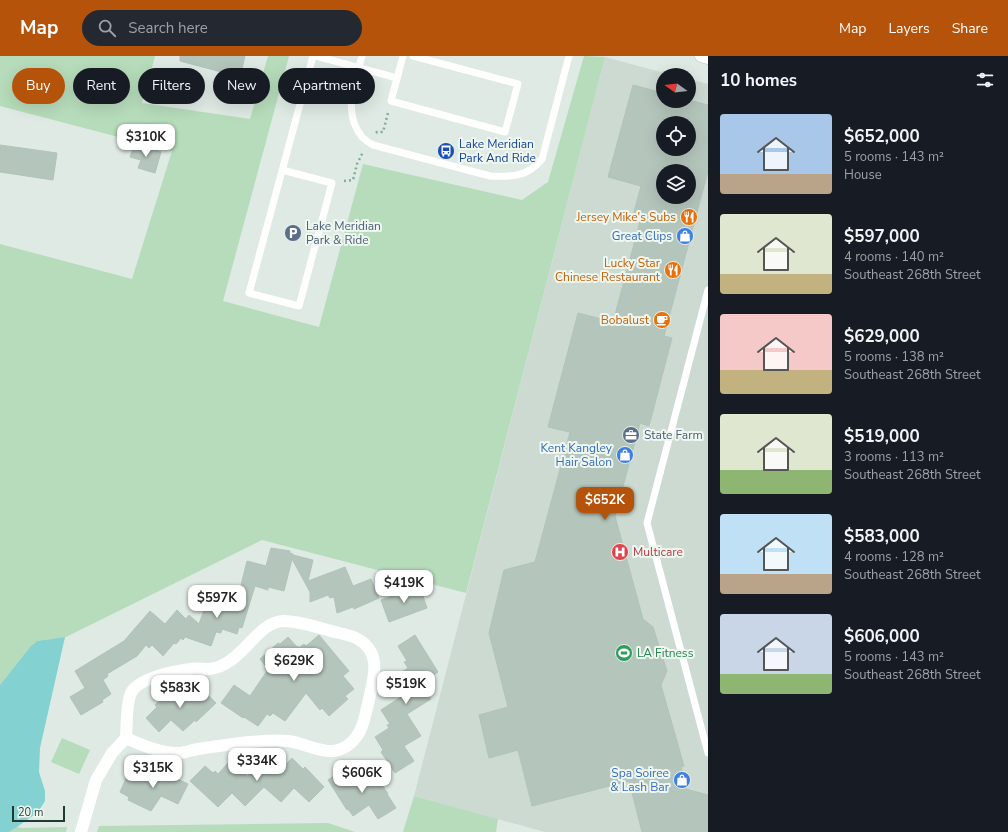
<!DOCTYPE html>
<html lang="en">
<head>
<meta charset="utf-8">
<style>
  body { margin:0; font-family:"Nunito Sans",sans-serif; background:#242831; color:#f1f3f6; height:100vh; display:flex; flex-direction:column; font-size:15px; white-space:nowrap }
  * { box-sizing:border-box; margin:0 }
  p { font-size:13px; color:#9ea1a6 }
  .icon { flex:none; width:22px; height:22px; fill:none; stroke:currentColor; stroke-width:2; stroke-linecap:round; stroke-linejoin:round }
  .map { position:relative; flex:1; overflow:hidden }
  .details { display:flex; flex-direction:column; background:#171b24; width:300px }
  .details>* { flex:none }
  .top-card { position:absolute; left:12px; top:12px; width:380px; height:36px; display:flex; gap:8px }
  .needle { width:26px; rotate:285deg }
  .buttons { position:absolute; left:656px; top:12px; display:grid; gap:8px }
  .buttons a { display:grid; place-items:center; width:40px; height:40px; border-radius:50%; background:#171b24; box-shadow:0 4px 16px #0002; font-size:20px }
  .scale { position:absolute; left:12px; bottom:10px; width:53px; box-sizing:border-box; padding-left:4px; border:2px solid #1f3a2f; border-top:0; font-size:11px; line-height:14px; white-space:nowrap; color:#1f3a2f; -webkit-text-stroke:3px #eff7f1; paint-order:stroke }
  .price { position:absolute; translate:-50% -34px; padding:0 9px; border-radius:8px; background:#fff; color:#222; font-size:13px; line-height:26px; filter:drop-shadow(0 1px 2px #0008) }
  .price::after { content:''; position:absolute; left:50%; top:24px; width:12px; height:9px; margin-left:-6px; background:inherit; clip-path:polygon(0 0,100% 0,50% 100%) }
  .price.selected { background:#b45309; color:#fff }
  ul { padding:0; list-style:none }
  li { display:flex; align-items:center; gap:12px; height:100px; padding:0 12px }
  li span { display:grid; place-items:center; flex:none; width:112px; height:80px; border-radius:4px; color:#555 }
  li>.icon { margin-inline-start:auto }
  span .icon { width:48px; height:48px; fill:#fffc; stroke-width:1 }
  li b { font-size:17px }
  h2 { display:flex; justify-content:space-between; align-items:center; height:48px; padding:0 12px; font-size:17px }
  .pill { padding:0 14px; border-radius:18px; background:#171b24; box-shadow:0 4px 16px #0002; font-size:14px; line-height:36px }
  .pill.selected { background:#b45309; color:#fff }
  header { display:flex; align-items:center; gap:24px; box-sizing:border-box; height:56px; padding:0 20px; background:#b45309; color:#fff }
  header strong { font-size:19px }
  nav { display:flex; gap:22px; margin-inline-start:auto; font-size:14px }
  .search { width:280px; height:36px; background:#242831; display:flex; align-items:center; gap:10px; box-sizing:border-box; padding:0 14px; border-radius:22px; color:#9ea1a6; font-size:15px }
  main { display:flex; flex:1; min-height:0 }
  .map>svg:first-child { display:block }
  .built { fill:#ccdad2; fill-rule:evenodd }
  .green { fill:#b6dcbb }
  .water { fill:#84d1d1 }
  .building { fill:#b4c5bb; stroke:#b1c4b9; fill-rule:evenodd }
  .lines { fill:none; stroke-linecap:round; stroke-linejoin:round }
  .secondary-casing { stroke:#b1cabd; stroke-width:13 }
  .path { stroke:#7eae98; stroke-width:2.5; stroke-dasharray:2 3; stroke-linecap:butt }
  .service { stroke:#fff; stroke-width:7 }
  .minor { stroke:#fff; stroke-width:12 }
  .secondary { stroke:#fff; stroke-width:12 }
  .labels { text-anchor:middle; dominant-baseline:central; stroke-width:4; stroke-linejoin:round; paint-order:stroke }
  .transit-label { font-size:12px; fill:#164399; stroke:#eff7f1; text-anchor:start }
  .food-label { font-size:12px; fill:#c56008; stroke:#eff7f1; text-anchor:end }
  .service-label { font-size:12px; fill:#4e5e75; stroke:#eff7f1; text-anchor:start }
  .shop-label { font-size:12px; fill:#366cbe; stroke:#eff7f1; text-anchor:end }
  .health-label { font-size:12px; fill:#be3a42; stroke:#eff7f1; text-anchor:start }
  .leisure-label { font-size:12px; fill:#27864d; stroke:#eff7f1; text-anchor:start }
</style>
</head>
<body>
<header>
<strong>Map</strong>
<div class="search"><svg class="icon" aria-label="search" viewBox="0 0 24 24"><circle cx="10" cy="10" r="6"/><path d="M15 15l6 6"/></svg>Search here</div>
<nav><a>Map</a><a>Layers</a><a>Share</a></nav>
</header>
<main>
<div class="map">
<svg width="708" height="776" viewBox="0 0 708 776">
  <rect width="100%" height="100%" fill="#deeae3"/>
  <!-- built -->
  <path class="built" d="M605 1 672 19H663V45H689V23L708 28V776H545L414 740ZM663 67H689V93H663ZM663 115H689V141H663Z"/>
  <!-- green -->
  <g class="green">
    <path d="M0 0H155L142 47 250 63 268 0H289L223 245 319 271 363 108 522 144 548 126 584 0 605 1 466 537 262 484 66 581 37 585 30 591 0 629V188L132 223 172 95 0 50Z"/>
    <path d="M62 682 90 694 79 718 51 706Z"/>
    <path d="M414 740 498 763 496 776H403Z"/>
    <path d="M328 767 355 776H97L99 770Z"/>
    <path d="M17 771 22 772 67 771 66 776H9Z"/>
  </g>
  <!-- water -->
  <path class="water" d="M65 581 40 692 39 716 45 735V745L38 756 17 771 9 776H0V629L30 591 37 585Z"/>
  <!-- building -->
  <g class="building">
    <path d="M180 0H245L240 21 180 5Z"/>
    <path d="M633 29 663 37V45L689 44 708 49V115L664 280 672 282 649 370 640 367 615 460 643 563 653 571 667 615 661 629 684 710 681 711 686 733 708 739V776H642L629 725 532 750 518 694 489 702 479 659 508 651 489 577 504 514 535 506 570 376 548 371 578 257 613 266 641 162 633 160 641 130 608 121ZM663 67H689V93H663ZM663 115H689V141H663Z"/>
    <path d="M135 87 161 96 155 117 138 112 141 104 130 101Z"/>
    <path d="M0 89 57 97 53 124 0 116Z"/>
    <path d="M271 492 290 495V497L293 498V499L313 504 308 525 345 511 353 530 371 523 379 542 354 553 353 551 337 557 334 541 330 542 328 539 310 546V536L292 503 284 535 268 531V534L255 530 242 572 239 571 237 578 222 573 221 577 216 576 211 590 185 581 183 584 181 582 176 588 174 587 163 600 152 589 149 592 146 589 137 600 107 618 108 620 103 624 111 638 102 644 103 646 81 659 70 641 85 632 75 615 124 585 150 555 165 568 177 554 186 563 189 559 199 568 208 543 226 549 232 531 240 533 247 505 266 510Z"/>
    <path d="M420 531 427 552 389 566 381 544Z"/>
    <path d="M319 579 349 615 343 620 354 633 345 640 348 643 329 660 322 652 320 654 306 637 285 665 273 657 270 660 267 658 258 670 244 661 243 662 221 647 234 629 250 640 267 615 265 613 266 611 260 603 278 587 280 588 288 581 297 591 298 590 299 592 304 588 306 590Z"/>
    <path d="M415 579 438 616 421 627 431 643 407 658 421 680 404 690 414 705 395 717 381 696 383 694 375 681 389 672 387 669 390 668 381 654 404 639 398 632 400 631 394 621 408 612 404 606 407 605 398 590Z"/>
    <path d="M175 631 185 642 186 640 188 642 200 631 216 647 196 666 195 664 183 675 171 664 159 676 146 662 157 651 155 649Z"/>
    <path d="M264 702 276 713 278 711 281 713 292 702 303 713 305 711 324 731 309 746 294 732 281 746 264 731 245 750 232 737 218 751 190 725 205 710 213 717 215 715 218 718 229 706 240 717 242 715 247 720Z"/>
    <path d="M150 712 164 720 165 717 188 728 178 748 161 740 151 755 128 744 129 741 120 736 128 718 143 726Z"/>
    <path d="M344 713 353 727 356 725 358 728 374 717 388 738H387L396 752 378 763 369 749 353 760 348 753 347 754 328 724Z"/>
  </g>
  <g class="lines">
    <!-- secondary casing -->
    <g class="secondary-casing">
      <path id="secondary" d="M701 0 708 2"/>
    </g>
    <!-- path -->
    <g class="path">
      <path d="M376 77 377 76H383L388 57"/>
      <path d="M344 125 353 124 357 108 363 96"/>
    </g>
    <!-- service -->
    <g class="service">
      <path d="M316 0 397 22"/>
      <path d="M362 0C355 26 342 57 362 81 365 84 369 87 373 89L490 120C511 121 528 121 542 103L569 0"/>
      <path d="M403 0 391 45 505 76 518 28 413 0"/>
      <path d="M282 114 332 127 299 250 249 237 313 0"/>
      <path d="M708 234 647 467 708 697"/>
    </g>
    <!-- minor -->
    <path class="minor" d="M81 776 96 724 112 697 126 682C127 669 126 648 131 637 138 622 175 615 190 613 196 612 203 613 209 613 242 610 256 566 283 565 298 565 313 570 328 574 337 577 347 578 356 582 384 596 373 624 368 648 364 664 362 680 347 690 328 703 307 687 288 685 260 683 226 689 198 693 191 694 185 697 179 697 162 698 141 689 126 682"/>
    <!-- secondary -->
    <use href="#secondary" class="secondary"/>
  </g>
  <!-- icons -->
  <defs>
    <g id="bus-disc" transform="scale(0.9)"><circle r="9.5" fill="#1a4fb4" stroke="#eff7f1"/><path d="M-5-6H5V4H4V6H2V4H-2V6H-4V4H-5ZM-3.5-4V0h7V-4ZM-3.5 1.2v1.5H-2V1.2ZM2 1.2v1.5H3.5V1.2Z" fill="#fff"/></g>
    <g id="restaurant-disc" transform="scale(0.9)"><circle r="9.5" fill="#e8710a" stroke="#eff7f1"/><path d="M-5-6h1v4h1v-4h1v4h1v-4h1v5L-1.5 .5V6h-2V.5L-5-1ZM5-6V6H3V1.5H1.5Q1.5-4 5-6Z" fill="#fff"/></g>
    <g id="parking-disc" transform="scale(0.9)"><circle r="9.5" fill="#5c6f8a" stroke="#eff7f1"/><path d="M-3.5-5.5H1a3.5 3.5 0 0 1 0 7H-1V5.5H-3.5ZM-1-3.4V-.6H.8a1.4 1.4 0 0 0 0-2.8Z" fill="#fff"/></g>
    <g id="shop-disc" transform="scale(0.9)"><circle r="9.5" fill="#3f7fe0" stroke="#eff7f1"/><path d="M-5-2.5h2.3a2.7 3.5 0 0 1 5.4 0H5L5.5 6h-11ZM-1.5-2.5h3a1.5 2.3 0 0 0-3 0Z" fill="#fff"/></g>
    <g id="cafe-disc" transform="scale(0.9)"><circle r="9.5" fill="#e8710a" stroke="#eff7f1"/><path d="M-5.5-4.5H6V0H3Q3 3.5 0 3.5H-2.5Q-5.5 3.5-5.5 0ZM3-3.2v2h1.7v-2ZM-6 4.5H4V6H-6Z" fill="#fff"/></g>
    <g id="office-disc" transform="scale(0.9)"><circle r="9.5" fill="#5c6f8a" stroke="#eff7f1"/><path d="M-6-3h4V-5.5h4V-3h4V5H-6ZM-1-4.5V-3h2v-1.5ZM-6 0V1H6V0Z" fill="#fff"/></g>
    <g id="hospital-disc" transform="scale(0.9)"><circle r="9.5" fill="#e0444e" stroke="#eff7f1"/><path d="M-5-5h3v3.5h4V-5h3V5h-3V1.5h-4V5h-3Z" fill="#fff"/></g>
    <g id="stadium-disc" transform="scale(0.9)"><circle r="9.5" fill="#2e9e5b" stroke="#eff7f1"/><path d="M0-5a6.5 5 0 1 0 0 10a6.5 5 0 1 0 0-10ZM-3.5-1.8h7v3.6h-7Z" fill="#fff"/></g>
  </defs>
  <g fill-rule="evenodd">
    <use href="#bus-disc" x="446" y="95"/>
    <use href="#restaurant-disc" x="689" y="161"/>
    <use href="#parking-disc" x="293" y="177"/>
    <use href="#shop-disc" x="685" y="180"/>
    <use href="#restaurant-disc" x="673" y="214"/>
    <use href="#cafe-disc" x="662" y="264"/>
    <use href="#office-disc" x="631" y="379"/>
    <use href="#shop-disc" x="625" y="399"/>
    <use href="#hospital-disc" x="620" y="496"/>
    <use href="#stadium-disc" x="624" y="597"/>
    <use href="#shop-disc" x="682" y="724"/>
  </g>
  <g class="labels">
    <!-- transit labels -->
    <g class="transit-label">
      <text x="459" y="88">Lake Meridian<tspan x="459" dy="14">Park And Ride</tspan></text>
    </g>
    <!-- food labels -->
    <g class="food-label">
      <text x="676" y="161">Jersey Mike's Subs</text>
      <text x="660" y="207">Lucky Star<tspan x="660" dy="14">Chinese Restaurant</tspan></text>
      <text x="649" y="264">Bobalust</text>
    </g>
    <!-- service labels -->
    <g class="service-label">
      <text x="306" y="170">Lake Meridian<tspan x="306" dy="14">Park &amp; Ride</tspan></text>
      <text x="644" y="379">State Farm</text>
    </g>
    <!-- shop labels -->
    <g class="shop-label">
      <text x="672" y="180">Great Clips</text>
      <text x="612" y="392">Kent Kangley<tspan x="612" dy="14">Hair Salon</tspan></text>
      <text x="669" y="717">Spa Soiree<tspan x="669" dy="14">&amp; Lash Bar</tspan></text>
    </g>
    <!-- health labels -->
    <g class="health-label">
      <text x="633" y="496">Multicare</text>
    </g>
    <!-- leisure labels -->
    <g class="leisure-label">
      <text x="637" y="597">LA Fitness</text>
    </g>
  </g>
</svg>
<div class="buttons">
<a><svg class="needle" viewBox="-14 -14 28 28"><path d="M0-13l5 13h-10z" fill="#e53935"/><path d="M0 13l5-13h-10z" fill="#9ea1a6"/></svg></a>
<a><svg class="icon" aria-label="locate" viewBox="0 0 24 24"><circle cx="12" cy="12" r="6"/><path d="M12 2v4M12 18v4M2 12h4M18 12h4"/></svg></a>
<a><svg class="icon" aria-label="layers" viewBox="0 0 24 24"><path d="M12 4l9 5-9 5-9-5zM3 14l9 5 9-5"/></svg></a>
</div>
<div class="scale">20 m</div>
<b class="price" style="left:146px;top:102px">$310K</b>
<b class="price selected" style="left:605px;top:465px">$652K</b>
<b class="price" style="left:404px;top:548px">$419K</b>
<b class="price" style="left:217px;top:563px">$597K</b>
<b class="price" style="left:294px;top:626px">$629K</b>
<b class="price" style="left:406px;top:649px">$519K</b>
<b class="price" style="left:180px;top:653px">$583K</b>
<b class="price" style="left:257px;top:726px">$334K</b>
<b class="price" style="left:153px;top:733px">$315K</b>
<b class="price" style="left:362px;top:738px">$606K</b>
<div class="top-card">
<a class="pill selected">Buy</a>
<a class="pill">Rent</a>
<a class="pill">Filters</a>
<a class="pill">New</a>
<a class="pill">Apartment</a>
</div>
</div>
<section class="details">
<h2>10 homes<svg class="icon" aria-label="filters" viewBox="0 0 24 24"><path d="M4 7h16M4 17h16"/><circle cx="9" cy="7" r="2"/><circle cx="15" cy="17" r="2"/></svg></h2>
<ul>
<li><span style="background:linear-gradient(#a9c7e8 75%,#b9a48a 0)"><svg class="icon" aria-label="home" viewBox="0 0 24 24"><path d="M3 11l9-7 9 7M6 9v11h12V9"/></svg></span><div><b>$652,000</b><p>5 rooms · 143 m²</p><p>House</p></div></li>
<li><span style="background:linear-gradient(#dfe7d0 75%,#c2b280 0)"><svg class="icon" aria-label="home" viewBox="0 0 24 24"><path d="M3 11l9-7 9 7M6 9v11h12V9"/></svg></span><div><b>$597,000</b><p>4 rooms · 140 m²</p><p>Southeast 268th Street</p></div></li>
<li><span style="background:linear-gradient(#f6c9c9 70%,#c2b280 0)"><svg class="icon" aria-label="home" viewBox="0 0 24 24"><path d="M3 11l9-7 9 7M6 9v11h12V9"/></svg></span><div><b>$629,000</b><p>5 rooms · 138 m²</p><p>Southeast 268th Street</p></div></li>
<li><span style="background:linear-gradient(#dfe7d0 70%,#8fb573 0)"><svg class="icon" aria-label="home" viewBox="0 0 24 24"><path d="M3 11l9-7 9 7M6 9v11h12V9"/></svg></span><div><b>$519,000</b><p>3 rooms · 113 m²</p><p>Southeast 268th Street</p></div></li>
<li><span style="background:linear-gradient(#bfe0f5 75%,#b9a48a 0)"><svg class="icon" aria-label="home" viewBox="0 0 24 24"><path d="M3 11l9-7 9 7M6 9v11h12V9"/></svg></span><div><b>$583,000</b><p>4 rooms · 128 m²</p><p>Southeast 268th Street</p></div></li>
<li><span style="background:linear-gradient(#c9d6e8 75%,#8fb573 0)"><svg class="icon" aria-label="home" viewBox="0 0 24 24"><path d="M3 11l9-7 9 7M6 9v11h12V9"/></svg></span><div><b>$606,000</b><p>5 rooms · 143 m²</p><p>Southeast 268th Street</p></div></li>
</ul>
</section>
</main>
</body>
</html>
